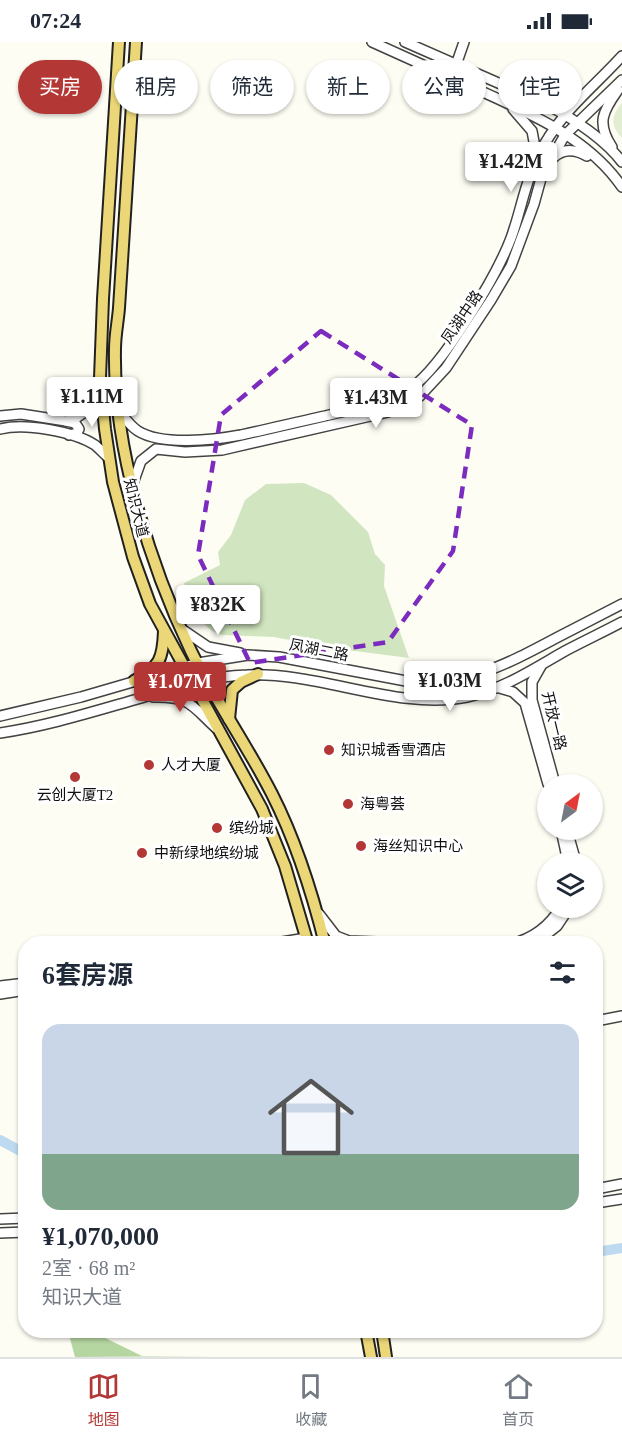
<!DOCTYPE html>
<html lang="zh">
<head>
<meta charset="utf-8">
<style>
  body { margin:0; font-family:"Times New Roman","Noto Sans SC",serif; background:#f2f2f3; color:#1f2937; height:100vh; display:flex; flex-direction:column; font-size:22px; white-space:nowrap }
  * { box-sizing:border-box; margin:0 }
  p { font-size:20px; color:#747a83 }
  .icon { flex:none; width:33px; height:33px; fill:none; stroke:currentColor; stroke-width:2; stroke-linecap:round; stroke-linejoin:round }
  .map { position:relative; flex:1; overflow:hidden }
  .sheet { position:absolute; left:18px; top:894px; width:585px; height:402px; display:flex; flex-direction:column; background:#fff; border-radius:24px; box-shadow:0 2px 4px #0004 }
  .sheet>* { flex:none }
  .top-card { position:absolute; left:18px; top:18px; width:586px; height:54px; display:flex; gap:12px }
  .needle { width:39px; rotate:32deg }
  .buttons { position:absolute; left:537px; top:732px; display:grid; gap:12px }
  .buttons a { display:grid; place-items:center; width:66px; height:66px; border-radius:50%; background:#fff; box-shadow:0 2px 4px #0004; font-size:30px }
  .price { position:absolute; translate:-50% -51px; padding:0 14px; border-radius:6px; background:#fff; color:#222; font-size:20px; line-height:39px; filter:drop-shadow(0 2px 3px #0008) }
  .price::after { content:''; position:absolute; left:50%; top:36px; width:18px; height:14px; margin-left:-9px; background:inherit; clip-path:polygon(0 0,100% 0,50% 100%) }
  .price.current { background:#b33835; color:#fff }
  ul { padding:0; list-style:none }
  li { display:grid; align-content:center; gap:12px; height:318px; padding:0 24px }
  li span { display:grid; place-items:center; height:186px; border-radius:18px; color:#555 }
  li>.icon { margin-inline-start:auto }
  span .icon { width:108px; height:108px; fill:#fffc; stroke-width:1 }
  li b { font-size:26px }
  h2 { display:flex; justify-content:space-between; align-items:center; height:72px; padding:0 24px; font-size:26px }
  .chip { padding:0 21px; border-radius:27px; background:#fff; box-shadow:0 2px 4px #0004; font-size:21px; line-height:54px }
  .chip.current { background:#b33835; color:#fff }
  .status { display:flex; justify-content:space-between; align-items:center; height:42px; padding:0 30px; background:#fff; direction:ltr }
  .status svg { height:16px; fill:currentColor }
  .tabs { display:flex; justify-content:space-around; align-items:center; height:84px; border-top:2px solid #e0e1e3; background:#fff; font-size:16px; color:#747a83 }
  .tabs a { display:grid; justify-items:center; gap:3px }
  .tabs .current { color:#b33835 }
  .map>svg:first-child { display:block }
  .green { fill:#d1e6c0 }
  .forest { fill:#b5d5a1 }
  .pitch { fill:#e2eed1 }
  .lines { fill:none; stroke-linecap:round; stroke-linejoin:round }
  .river { stroke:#bedaf0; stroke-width:10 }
  .minor-casing { stroke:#434343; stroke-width:12 }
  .major-casing { stroke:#212121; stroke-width:14 }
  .minor { stroke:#fff; stroke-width:9 }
  .major { stroke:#ebd777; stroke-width:10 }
  .marked { fill:none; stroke:#7b2cbf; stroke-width:4.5; stroke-dasharray:12 8; stroke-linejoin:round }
  .poi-dot { fill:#b33835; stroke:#fff; stroke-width:2 }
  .labels { text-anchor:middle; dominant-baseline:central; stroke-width:6; stroke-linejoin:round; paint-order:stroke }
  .street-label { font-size:15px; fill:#101010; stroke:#fff }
  .poi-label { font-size:15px; fill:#101010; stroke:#fff; text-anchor:start }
</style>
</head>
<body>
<div class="status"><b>07:24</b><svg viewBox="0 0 49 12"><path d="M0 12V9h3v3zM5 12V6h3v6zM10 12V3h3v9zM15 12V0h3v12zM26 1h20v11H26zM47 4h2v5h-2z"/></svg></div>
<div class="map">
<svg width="622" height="1315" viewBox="0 0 622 1315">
  <rect width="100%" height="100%" fill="#fefdf4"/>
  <!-- green -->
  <path class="green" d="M304 441 331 453 368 490 375 512 385 523 384 544 409 616 332 606 274 595 222 593 212 589 196 575 184 541 220 523 218 510 231 493 245 458 266 442Z"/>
  <!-- forest -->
  <path class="forest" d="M68 1289H91L142 1314H220L75 1315Z"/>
  <!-- pitch -->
  <path class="pitch" d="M622 61V96C610 84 611 73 622 61Z"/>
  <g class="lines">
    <!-- river -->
    <g class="river">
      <path d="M0 1098 26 1112"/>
      <path d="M596 1210 622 1206"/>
    </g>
    <!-- minor casing -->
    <g class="minor-casing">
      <g id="minor">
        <path d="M372 0C406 15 440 31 474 46 527 70 588 95 622 145"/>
        <path d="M405 0 544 61C572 76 603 95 622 120"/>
        <path d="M456 23 464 0"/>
        <path d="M513 67 532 89 537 116"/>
        <path d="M612 105C596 81 603 69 618 48"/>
        <path d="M553 116C563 106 575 107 587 114"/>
        <path d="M119 369C125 376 130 384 138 389 162 404 214 398 241 393 269 387 297 380 325 374 354 367 386 363 411 346 443 324 497 233 511 196 521 169 525 140 538 114 560 70 590 49 622 14"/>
        <path d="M0 374 21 372 66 379 76 376 89 367 101 343"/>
        <path d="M66 379 75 381 79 387 77 391 69 393"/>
        <path d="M0 387C25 381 73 389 95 403 100 407 104 412 109 416"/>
        <path d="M132 444 141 419 156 407 185 410 222 408 388 370 409 362 420 354 446 326 491 258 511 224 534 162 542 133 565 93 622 38"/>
        <path d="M183 588 208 605 240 611"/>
        <path d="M541 624 532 640V658L555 742"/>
        <path d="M496 645 513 650 525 661 548 742"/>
        <path d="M153 655C190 654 191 663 216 686"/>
        <path d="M0 674 81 655 198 621 248 613 279 615 406 639C471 643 505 623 560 594 581 583 601 573 622 562"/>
        <path d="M0 691C48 684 95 669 141 656 175 645 210 634 247 633 318 629 397 669 467 655 502 648 535 626 565 609 584 599 603 590 622 580"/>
        <path d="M561 788 568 820"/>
        <path d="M567 788 576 820"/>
        <path d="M319 872 336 894 349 899 431 902"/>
        <path d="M270 902 306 896"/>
        <path d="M511 902C532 897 550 884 560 866"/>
        <path d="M534 902 557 884 569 866"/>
        <path d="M0 944 26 941"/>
        <path d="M0 952 26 948"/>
        <path d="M596 979 622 974"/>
        <path d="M596 1147 622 1142"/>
        <path d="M596 1161 622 1157"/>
        <path d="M0 1177 26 1176"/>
        <path d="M0 1191 26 1190"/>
      </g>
    </g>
    <!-- major casing -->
    <g class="major-casing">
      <g id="major">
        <path d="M119 0 103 257 100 336 105 387 113 440 133 515 150 562 262 767 285 824 308 902"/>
        <path d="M136 0 119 266C118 279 115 293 115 307 113 405 149 521 191 609 215 658 247 703 272 752 296 799 312 850 325 902"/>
        <path d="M134 639C160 625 163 617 164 589"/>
        <path d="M229 677 232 648 241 640 258 632"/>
        <path d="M366 1288 371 1315"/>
        <path d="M382 1288 386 1315"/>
      </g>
    </g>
    <!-- minor -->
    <use href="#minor" class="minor"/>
    <!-- major -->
    <use href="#major" class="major"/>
  </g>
  <!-- marked area -->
  <path class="marked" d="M321 289 472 383 453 509 388 600 250 621 198 513 221 373Z"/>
  <!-- markers -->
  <g class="poi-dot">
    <circle cx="329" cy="708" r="6"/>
    <circle cx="149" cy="723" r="6"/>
    <circle cx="75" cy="735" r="6"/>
    <circle cx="348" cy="762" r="6"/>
    <circle cx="217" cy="786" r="6"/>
    <circle cx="361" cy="804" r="6"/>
    <circle cx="142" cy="811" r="6"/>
  </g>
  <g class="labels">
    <!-- street labels -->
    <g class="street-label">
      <text transform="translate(462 275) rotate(-56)">凤湖中路</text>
      <text transform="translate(136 466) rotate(76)">知识大道</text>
      <text transform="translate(319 608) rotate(11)">凤湖二路</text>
      <text transform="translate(554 679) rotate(76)">开放一路</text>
    </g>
    <!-- poi labels -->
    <g class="poi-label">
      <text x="341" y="708">知识城香雪酒店</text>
      <text x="161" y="723">人才大厦</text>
      <text x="75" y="753" text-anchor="middle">云创大厦T2</text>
      <text x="360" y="762">海粤荟</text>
      <text x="229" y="786">缤纷城</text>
      <text x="373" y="804">海丝知识中心</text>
      <text x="154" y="811">中新绿地缤纷城</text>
    </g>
  </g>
</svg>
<div class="buttons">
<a><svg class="needle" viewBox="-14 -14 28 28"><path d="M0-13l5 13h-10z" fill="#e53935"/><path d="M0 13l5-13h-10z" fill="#747a83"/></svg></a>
<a><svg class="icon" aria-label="layers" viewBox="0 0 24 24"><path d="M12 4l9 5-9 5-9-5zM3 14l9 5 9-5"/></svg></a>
</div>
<b class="price" style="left:511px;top:151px">¥1.42M</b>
<b class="price" style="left:92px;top:386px">¥1.11M</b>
<b class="price" style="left:376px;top:387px">¥1.43M</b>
<b class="price" style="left:218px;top:594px">¥832K</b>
<b class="price" style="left:450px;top:670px">¥1.03M</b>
<b class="price current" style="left:180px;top:671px">¥1.07M</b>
<div class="top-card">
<a class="chip current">买房</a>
<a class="chip">租房</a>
<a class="chip">筛选</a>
<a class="chip">新上</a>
<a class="chip">公寓</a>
<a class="chip">住宅</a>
</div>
<section class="sheet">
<h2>6套房源<svg class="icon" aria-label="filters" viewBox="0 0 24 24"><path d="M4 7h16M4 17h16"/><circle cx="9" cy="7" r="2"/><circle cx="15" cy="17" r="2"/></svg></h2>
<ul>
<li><span style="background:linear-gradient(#c9d6e8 70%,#7fa58c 0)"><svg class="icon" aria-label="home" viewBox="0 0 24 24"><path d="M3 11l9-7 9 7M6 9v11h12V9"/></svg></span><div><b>¥1,070,000</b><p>2室 · 68 m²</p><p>知识大道</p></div></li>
</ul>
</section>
</div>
<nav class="tabs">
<a class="current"><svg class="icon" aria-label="map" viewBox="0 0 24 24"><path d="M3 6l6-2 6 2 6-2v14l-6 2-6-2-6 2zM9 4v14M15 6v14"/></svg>地图</a>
<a><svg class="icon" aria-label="saved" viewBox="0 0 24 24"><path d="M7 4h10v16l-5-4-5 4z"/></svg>收藏</a>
<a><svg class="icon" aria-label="home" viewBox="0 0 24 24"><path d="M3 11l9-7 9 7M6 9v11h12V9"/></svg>首页</a>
</nav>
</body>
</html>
